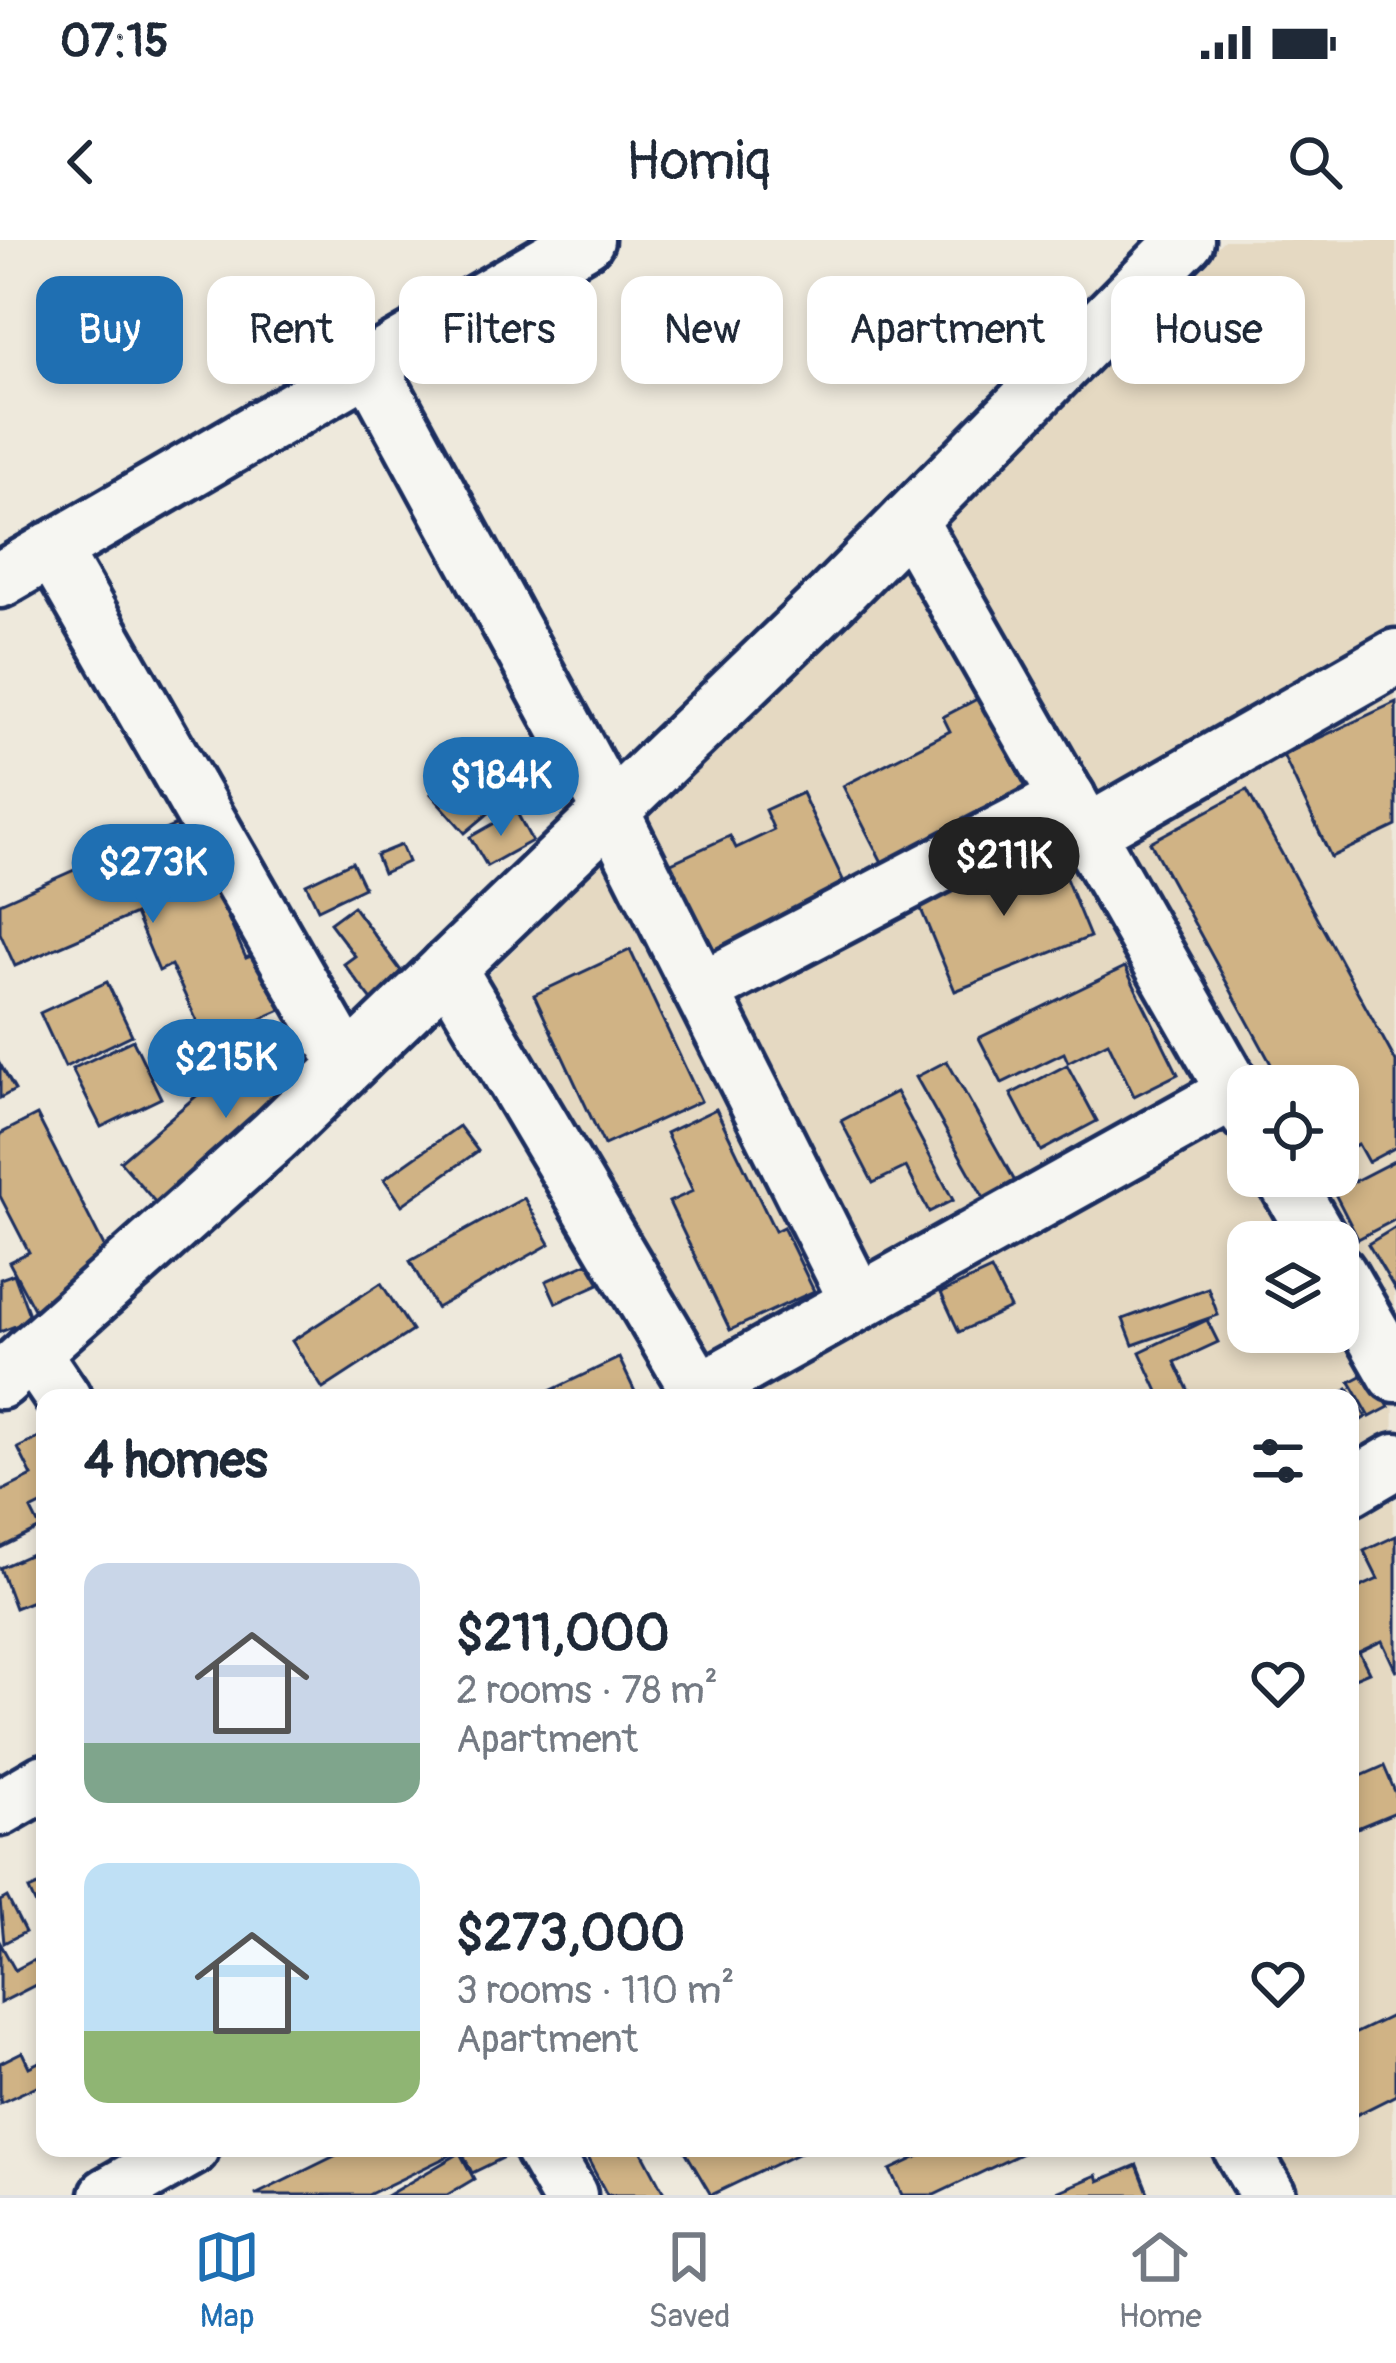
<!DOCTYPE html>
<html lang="en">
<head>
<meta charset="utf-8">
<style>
  body { margin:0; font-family:Pangolin,sans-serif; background:#f2f2f3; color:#1f2937; height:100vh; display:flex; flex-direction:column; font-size:45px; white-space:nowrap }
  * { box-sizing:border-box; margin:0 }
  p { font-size:39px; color:#747a83 }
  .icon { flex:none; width:66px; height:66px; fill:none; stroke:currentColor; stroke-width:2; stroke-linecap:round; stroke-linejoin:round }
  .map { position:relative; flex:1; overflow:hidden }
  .panel { position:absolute; left:36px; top:1149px; width:1323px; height:768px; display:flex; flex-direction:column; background:#fff; border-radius:24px; box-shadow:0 6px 18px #0003 }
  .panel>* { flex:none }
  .hud { position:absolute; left:36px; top:36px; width:1326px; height:108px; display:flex; gap:24px }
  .tools { position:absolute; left:1227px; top:825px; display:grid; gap:24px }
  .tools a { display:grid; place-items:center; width:132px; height:132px; border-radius:24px; background:#fff; box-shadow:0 6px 18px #0003; font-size:60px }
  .price { position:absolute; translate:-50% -102px; padding:0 27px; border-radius:42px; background:#1f6fb2; color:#fff; font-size:39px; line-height:78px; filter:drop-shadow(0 3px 6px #0008) }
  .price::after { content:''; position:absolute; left:50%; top:72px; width:36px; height:27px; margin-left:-18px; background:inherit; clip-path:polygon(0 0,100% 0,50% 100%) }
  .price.active { background:#222; color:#fff }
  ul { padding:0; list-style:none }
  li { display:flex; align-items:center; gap:36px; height:300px; padding:0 48px }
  li span { display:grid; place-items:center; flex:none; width:336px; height:240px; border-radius:24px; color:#555 }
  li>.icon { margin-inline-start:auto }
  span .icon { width:144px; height:144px; fill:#fffc; stroke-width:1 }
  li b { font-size:51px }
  h2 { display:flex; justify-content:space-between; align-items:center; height:144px; padding:0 48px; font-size:51px }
  .tag { padding:0 42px; border-radius:24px; background:#fff; box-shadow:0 6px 18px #0003; font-size:42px; line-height:108px }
  .tag.active { background:#1f6fb2; color:#fff }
  .status { display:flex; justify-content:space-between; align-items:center; height:84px; padding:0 60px; background:#fff; direction:ltr }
  .status svg { height:33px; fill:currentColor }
  header { display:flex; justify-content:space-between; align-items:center; height:156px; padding:0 48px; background:#fff; font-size:54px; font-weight:600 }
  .tabs { display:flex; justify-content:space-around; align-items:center; height:168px; border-top:3px solid #e0e1e3; background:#fff; font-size:33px; color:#747a83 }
  .tabs a { display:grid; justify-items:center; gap:6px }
  .tabs .active { color:#1f6fb2 }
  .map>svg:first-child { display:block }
  .built { fill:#e5d9c2; fill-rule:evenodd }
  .building { fill:#d0b385; stroke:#1b2f5e; stroke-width:3 }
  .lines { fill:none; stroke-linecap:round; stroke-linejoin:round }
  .minor-casing { stroke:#1b2f5e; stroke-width:63 }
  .minor { stroke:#f6f6f2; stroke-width:54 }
</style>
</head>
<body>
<div class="status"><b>07:15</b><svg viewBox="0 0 49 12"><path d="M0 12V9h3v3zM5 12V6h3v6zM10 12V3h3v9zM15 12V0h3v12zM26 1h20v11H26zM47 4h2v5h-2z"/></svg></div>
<header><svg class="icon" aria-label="back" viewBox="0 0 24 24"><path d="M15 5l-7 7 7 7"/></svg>Homiq<svg class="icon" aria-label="search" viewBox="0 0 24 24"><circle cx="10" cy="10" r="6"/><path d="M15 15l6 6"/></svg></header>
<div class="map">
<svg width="1396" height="1955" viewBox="0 0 1396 1955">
  <rect width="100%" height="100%" fill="#eee9dc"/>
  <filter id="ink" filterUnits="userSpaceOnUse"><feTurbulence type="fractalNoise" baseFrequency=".00833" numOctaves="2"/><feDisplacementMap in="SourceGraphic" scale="24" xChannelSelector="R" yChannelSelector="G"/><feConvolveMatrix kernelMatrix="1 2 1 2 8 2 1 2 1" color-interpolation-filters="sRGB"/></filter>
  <g filter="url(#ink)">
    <!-- built -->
    <path class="built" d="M1224 0H1396L1392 1955H1288L1254 1908H1350V1158H722L450 773ZM1248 846H1338V936H1248ZM1248 1002H1338V1092H1248Z"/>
    <!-- building -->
    <g class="building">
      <path d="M979 458 1034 563 886 630 843 546 950 491 943 477Z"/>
      <path d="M1396 462V586L1331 617 1283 515Z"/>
      <path d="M456 533 490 572 465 593 431 554Z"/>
      <path d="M1247 550 1396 822V907L1368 922 1358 904 1338 915V846H1283L1150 602Z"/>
      <path d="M802 553 852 659 700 729 654 631 730 596 736 608 774 590 765 570Z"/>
      <path d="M516 571 532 601 487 626 470 597Z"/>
      <path d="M185 581 246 718 263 711 288 767 207 803 171 725 159 731 135 674 15 726 0 693V663Z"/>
      <path d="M401 605 408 622 383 633 376 615Z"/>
      <path d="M1053 607 1090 697 955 751 918 662Z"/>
      <path d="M352 622 364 647 318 669 306 644Z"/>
      <path d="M353 666 410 743 377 767 344 724 355 716 330 683Z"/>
      <path d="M630 710 701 861 604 905 534 755Z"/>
      <path d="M1125 727 1178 834 1134 856 1108 802 1068 822 1064 813 1002 843 979 798Z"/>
      <path d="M107 742 132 795 65 827 40 773Z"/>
      <path d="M292 785 335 834 168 977 120 921 229 828 234 834Z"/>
      <path d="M133 800 161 858 101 887 72 829Z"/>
      <path d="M947 821 1017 945 986 962 916 837Z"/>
      <path d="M0 824 15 850 0 858Z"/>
      <path d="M1067 825 1097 881 1041 911 1011 854Z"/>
      <path d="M896 852 953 960 929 972 906 927 873 943 841 881Z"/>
      <path d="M716 869 775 991 783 987 814 1051 730 1090 669 962 693 951 666 893Z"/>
      <path d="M37 875 116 1030 35 1071 9 1022 29 1012 0 956V894Z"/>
      <path d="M459 886 478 911 402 965 384 939Z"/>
      <path d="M1396 920V979L1358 999 1334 952Z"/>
      <path d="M524 958 550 1004 436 1068 410 1021Z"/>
      <path d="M1396 987V1051L1368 1004Z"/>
      <path d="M592 1021 601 1043 556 1063 546 1041Z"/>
      <path d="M991 1030 1010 1068 959 1092 941 1053Z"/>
      <path d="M14 1034 31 1080 0 1092V1039Z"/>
      <path d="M381 1043 412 1091 323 1149 292 1101Z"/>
      <path d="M1208 1048 1218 1075 1133 1105 1123 1079Z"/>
      <path d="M1207 1080 1218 1102 1175 1122 1192 1158H1161L1140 1112Z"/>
      <path d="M619 1118 638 1158H535Z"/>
      <path d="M1369 1132 1389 1167 1370 1177 1350 1142Z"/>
      <path d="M1348 1149 1366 1177 1350 1187V1158H1334Z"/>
      <path d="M45 1195V1263L31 1270 40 1288 0 1308V1252L32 1236 18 1208Z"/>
      <path d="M1396 1296V1431L1382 1401 1359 1412 1369 1432 1350 1440V1352L1378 1339 1364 1311Z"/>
      <path d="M45 1308V1356L15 1368 0 1328Z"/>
      <path d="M1384 1526 1396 1554V1572L1350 1591V1541Z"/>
      <path d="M45 1643V1685L29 1650Z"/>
      <path d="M7 1657 25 1692 4 1703 0 1661Z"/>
      <path d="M0 1703 15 1730 34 1720 45 1740 0 1763Z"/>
      <path d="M1396 1774V1855L1350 1878V1796Z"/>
      <path d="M22 1812 29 1827 45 1819V1861L37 1846 0 1863V1823Z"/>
      <path d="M351 1908H523L472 1933 461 1910 368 1955H255Z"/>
      <path d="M582 1908H640L665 1955H607Z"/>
      <path d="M692 1908H810L711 1955 685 1911Z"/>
      <path d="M937 1908H1033L934 1955H902L890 1930Z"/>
      <path d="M460 1913 474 1939 447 1955H388Z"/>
      <path d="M1137 1925 1149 1955H1050L1097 1935 1099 1941Z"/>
    </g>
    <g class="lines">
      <!-- minor casing -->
      <g class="minor-casing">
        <g id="minor">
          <path d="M369 125 611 571 858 1062"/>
          <path d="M909 280 1248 875"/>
          <path d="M52 309 347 824"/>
          <path d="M0 340 586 0"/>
          <path d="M1087 593 1396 417"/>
          <path d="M448 728 703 1158"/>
          <path d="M701 750 1068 558"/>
          <path d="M1283 936 1321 1002"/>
          <path d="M1338 1033 1396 1134"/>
          <path d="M32 1112 63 1158"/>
          <path d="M0 1141 274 896 831 359 1186 0"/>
          <path d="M699 1151 1235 852"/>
          <path d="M1350 1248 1396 1221"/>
          <path d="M0 1568 45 1542"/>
          <path d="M542 1908 569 1955"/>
          <path d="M1241 1908 1268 1955"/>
          <path d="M108 1955 191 1908"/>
        </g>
      </g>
      <!-- minor -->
      <use href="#minor" class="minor"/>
    </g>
  </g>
</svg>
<div class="tools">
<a><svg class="icon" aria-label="locate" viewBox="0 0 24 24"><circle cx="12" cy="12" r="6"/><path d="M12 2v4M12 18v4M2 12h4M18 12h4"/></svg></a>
<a><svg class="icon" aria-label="layers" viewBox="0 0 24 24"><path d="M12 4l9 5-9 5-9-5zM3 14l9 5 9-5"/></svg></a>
</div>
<b class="price" style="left:501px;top:599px">$184K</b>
<b class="price active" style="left:1004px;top:679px">$211K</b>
<b class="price" style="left:153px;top:686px">$273K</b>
<b class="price" style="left:226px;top:881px">$215K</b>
<div class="hud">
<a class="tag active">Buy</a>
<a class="tag">Rent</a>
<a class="tag">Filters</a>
<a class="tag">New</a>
<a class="tag">Apartment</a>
<a class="tag">House</a>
</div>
<section class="panel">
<h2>4 homes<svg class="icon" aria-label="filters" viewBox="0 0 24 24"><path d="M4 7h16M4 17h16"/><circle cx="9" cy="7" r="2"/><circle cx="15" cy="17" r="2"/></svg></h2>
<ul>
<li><span style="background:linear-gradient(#c9d6e8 75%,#7fa58c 0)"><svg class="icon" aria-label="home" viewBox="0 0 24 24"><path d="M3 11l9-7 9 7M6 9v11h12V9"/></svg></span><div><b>$211,000</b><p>2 rooms · 78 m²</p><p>Apartment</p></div><svg class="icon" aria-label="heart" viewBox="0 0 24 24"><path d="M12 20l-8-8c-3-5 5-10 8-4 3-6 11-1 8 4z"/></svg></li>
<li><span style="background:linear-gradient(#bfe0f5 70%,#8fb573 0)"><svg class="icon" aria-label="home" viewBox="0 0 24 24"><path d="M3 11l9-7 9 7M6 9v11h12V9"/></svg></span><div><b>$273,000</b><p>3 rooms · 110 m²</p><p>Apartment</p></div><svg class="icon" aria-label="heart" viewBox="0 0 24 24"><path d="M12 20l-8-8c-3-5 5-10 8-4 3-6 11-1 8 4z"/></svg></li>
</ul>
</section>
</div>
<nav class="tabs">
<a class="active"><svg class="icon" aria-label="map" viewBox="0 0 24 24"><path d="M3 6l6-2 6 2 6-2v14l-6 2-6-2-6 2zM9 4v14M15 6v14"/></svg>Map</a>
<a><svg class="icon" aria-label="saved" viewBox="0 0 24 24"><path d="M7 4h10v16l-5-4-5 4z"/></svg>Saved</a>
<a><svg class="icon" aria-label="home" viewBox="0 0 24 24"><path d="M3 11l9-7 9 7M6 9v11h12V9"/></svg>Home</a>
</nav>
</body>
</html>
